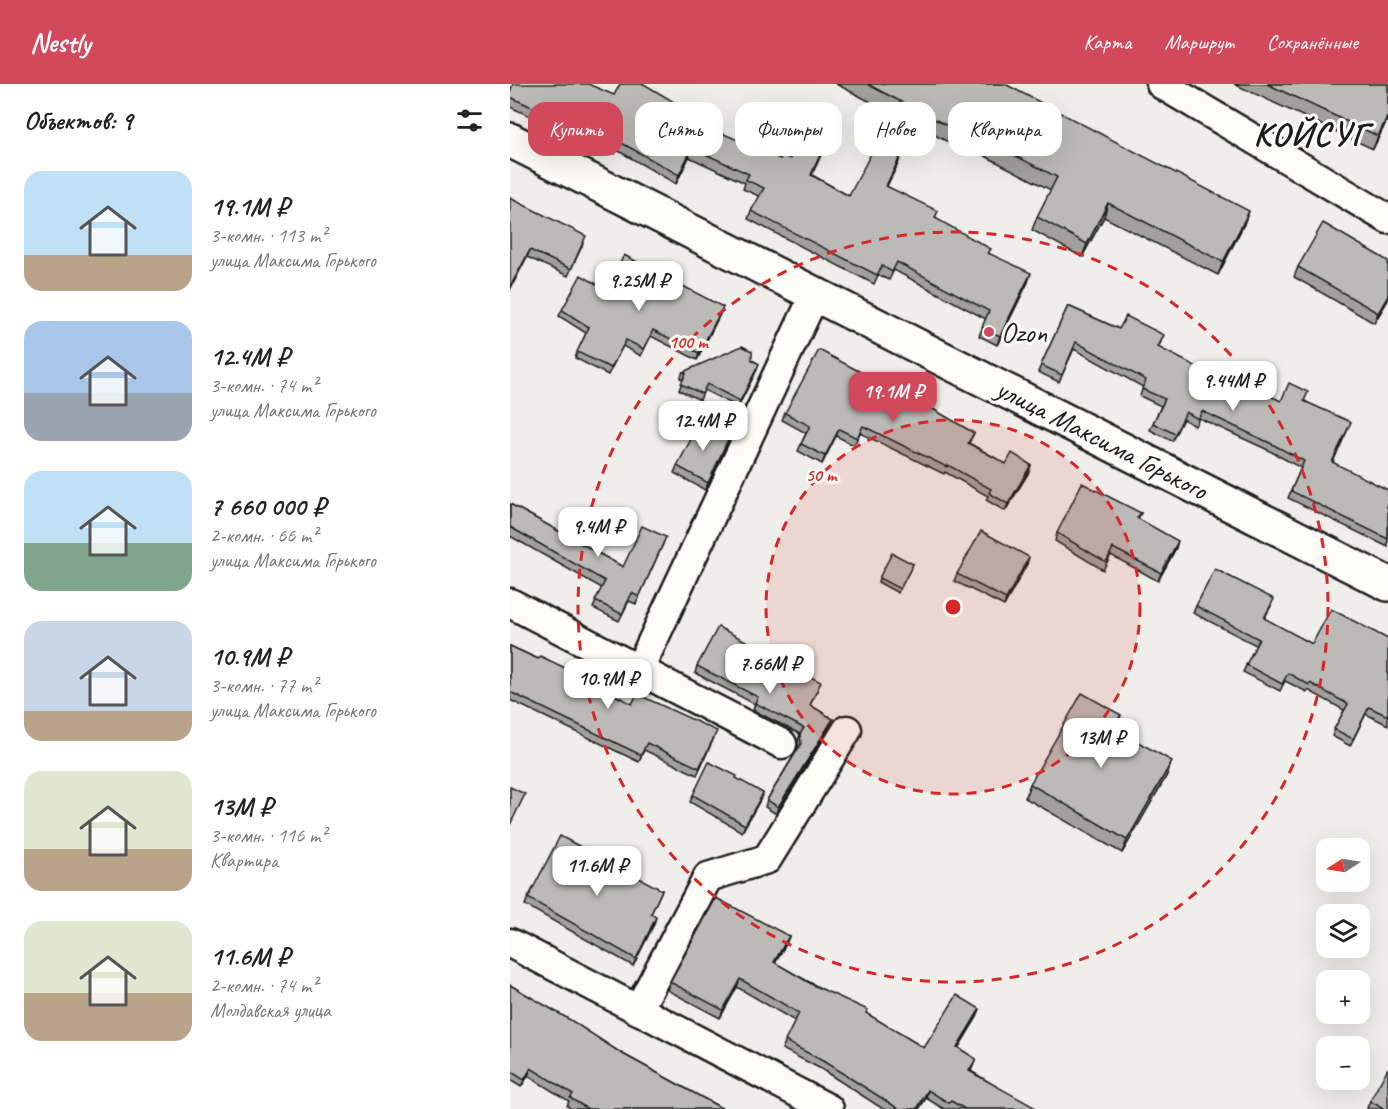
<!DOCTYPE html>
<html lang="ru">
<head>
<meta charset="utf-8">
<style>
  body { margin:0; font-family:Caveat,sans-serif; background:#f2f2f2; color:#222; height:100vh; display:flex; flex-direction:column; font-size:22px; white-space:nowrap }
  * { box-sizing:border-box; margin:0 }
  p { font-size:20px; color:#767676 }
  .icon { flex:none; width:33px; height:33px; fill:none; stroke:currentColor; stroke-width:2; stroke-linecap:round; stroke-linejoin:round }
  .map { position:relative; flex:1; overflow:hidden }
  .sheet { display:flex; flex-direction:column; background:#fff; width:510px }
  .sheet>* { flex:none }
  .banner { position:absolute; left:18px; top:18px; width:570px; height:54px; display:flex; gap:12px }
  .needle { width:39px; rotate:258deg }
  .tools { position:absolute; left:806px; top:754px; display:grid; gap:12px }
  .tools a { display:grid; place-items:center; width:54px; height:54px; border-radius:12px; background:#fff; box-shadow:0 6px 24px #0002; font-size:30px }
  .price { position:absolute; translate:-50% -51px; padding:0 14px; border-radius:12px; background:#fff; color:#222; font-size:20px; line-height:39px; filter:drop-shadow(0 2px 3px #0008) }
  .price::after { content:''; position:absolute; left:50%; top:36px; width:18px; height:14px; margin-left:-9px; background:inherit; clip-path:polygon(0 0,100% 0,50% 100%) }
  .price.active { background:#d1495b; color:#fff }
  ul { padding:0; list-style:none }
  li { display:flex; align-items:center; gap:18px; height:150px; padding:0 24px }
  li span { display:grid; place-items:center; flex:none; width:168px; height:120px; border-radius:18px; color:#555 }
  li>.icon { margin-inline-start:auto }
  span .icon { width:72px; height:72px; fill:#fffc; stroke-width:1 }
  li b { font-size:26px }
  h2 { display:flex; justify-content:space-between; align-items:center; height:72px; padding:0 24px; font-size:26px }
  .tag { padding:0 21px; border-radius:18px; background:#fff; box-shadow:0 6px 24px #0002; font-size:21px; line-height:54px }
  .tag.active { background:#d1495b; color:#fff }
  header { display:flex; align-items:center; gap:36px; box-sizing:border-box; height:84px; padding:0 30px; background:#d1495b; color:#fff }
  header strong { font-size:28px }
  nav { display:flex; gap:33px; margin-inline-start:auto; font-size:21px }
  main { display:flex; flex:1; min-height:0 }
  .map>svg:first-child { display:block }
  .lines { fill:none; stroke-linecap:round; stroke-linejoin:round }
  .minor-casing { stroke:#1c1c1c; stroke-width:33 }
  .secondary-casing { stroke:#1c1c1c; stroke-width:38 }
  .minor { stroke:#fdfcf7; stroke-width:28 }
  .secondary { stroke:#fdfcf7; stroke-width:33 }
  .wall { fill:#a1a09d; stroke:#1c1c1c; stroke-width:1.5 }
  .shaded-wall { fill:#83827f; stroke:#1c1c1c; stroke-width:1.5 }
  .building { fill:#bbbab6; stroke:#1c1c1c; stroke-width:1.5 }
  .ring { fill:none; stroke:#d62828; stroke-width:3; stroke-dasharray:10 8 }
  .poi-dot { fill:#d1495b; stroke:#fdfcf7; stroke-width:2 }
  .labels { text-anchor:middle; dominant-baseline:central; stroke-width:6; stroke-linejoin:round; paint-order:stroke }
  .poi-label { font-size:28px; fill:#1c1c1c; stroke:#fdfcf7; text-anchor:start }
  .street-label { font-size:28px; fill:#1c1c1c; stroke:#fdfcf7 }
  .district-label { font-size:34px; font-weight:bold; letter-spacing:1.5px; fill:#1c1c1c; stroke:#fdfcf7 }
  .centre { fill:#d62828; stroke:#fdfcf7; stroke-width:3 }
  .ring-label { font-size:18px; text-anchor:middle; font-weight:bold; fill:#d62828; stroke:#fdfcf7; stroke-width:6; stroke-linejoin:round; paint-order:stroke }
</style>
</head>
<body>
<header>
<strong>Nestly</strong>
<nav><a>Карта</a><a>Маршрут</a><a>Сохранённые</a></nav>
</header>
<main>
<section class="sheet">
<h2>Объектов: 9<svg class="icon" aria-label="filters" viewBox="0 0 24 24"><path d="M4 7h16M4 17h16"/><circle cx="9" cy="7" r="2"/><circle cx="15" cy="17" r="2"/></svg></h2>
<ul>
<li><span style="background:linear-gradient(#bfe0f5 70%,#b9a48a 0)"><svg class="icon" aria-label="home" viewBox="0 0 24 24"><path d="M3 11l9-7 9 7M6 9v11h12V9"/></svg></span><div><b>19.1M ₽</b><p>3-комн. · 113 m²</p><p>улица Максима Горького</p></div></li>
<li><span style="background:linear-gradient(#a9c7e8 60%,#9aa5b1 0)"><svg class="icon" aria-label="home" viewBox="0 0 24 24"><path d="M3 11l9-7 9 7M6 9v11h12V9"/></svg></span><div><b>12.4M ₽</b><p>3-комн. · 74 m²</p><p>улица Максима Горького</p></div></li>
<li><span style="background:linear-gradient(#bfe0f5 60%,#7fa58c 0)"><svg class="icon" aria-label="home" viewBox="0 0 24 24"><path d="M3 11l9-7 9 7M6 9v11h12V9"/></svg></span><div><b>7 660 000 ₽</b><p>2-комн. · 66 m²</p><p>улица Максима Горького</p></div></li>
<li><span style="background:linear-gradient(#c9d6e8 75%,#b9a48a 0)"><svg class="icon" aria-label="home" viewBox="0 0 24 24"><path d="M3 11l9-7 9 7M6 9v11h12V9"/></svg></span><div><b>10.9M ₽</b><p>3-комн. · 77 m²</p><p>улица Максима Горького</p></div></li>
<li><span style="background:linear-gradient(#dfe7d0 65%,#b9a48a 0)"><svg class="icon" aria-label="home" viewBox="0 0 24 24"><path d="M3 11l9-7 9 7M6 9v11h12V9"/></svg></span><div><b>13M ₽</b><p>3-комн. · 116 m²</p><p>Квартира</p></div></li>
<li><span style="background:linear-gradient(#dfe7d0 60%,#b9a48a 0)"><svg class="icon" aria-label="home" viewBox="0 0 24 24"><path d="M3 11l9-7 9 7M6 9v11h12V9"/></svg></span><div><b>11.6M ₽</b><p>2-комн. · 74 m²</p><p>Молдавская улица</p></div></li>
</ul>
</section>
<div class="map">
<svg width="878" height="1025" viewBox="0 0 878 1025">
  <rect width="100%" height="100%" fill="#f0eeea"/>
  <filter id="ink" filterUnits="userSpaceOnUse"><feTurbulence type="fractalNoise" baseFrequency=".0167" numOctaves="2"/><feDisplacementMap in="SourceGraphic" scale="12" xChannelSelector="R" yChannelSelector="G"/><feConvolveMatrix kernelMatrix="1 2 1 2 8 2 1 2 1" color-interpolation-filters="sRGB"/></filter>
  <g filter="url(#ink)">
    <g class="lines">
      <!-- minor casing -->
      <g class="minor-casing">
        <g id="minor">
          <path d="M651 0 878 135"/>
          <path d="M0 519 272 660"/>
          <path d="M129 586 305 210"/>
          <path d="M0 859 319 1025"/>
          <path d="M128 926 198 793 257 775 337 646"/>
        </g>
      </g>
      <!-- secondary casing -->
      <g class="secondary-casing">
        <path id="secondary" d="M0 56 878 500"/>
      </g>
      <!-- minor -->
      <use href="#minor" class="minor"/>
      <!-- secondary -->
      <use href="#secondary" class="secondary"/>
    </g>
    <!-- wall -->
    <g class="wall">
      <path d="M326 0H495L734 140 708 191 594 133 572 173 522 146 527 133 541 106 448 58 446 62Z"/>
      <path d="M724 0H878V34L863 65Z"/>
      <path d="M0 8 104 11 173 27 194 42 270 75H280L312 69 302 91 339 112 391 71 388 80 377 102 479 170 518 198 487 261 469 252 476 235 384 186 379 196 368 191 364 200 238 135 241 127 249 112 233 105 235 99 179 73 166 100 107 66 105 70 0 23Z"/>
      <path d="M0 114 73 160 58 192 17 173Z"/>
      <path d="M788 183 878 216 864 239 784 193Z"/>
      <path d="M97 206 210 230 187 276 141 252 131 272 113 262 98 291 65 274 76 249 49 232 52 226Z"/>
      <path d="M558 222 609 245 651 258 648 264 712 296 771 317H795L838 345 823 378 878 423V463L778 414 791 384 758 366 689 334 685 342 673 335 662 357 640 346 651 322 630 312 633 303 564 265 549 298 528 288Z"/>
      <path d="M242 276 249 280 228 323 194 306 190 316 169 306 173 295 170 294 173 288Z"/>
      <path d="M394 311 414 320 464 349 459 359 496 380 521 381 519 388 495 427 476 416 478 412 435 388 434 390 350 349 344 361 326 352 312 380 288 367 296 349 272 336 275 329Z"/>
      <path d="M216 360 195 406 164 389 167 382Z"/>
      <path d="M0 420 113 483 153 460 126 520 119 517 109 537 83 524 92 504 0 452Z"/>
      <path d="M631 429 628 435 666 464 648 497 601 471 593 486 545 457 547 449Z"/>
      <path d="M403 480 388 509 368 498 369 494Z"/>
      <path d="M517 480 494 522 444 497 447 490Z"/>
      <path d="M686 522H761L754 535 802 560 878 555V641L856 630 840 662 822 652 834 626 798 606 797 608 775 597 770 607 733 588 746 561 683 529Z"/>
      <path d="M0 562 85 601 122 620 204 654 187 691 134 666 129 678 0 616Z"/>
      <path d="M246 567 308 606 300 621 323 635 320 642 266 730 255 723 257 716 288 664V657L290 650 243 626 245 620 185 589 187 582Z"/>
      <path d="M605 645 657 691 612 769 515 714 520 700Z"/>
      <path d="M183 711 250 716 232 748 180 718Z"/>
      <path d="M152 806 141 830 144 840 123 882 15 821 18 814Z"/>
      <path d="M279 852 276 860 265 879 357 930 414 964 467 933 448 964 466 975 461 987 523 1025H434L416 1014 409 1025H373L311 985 272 965 285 937 227 903 210 934 157 906 160 898Z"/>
      <path d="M0 901 111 969 213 1025H62L57 1022 59 1017 18 992 11 1003 0 996Z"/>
      <path d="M860 1017 878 1025H859L857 1024Z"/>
    </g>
    <!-- shaded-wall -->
    <g class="shaded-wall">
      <path d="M878 31V34L863 65 868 52Z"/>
      <path d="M182 64 179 73 166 100 169 91Z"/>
      <path d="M391 71 388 80 372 111 376 102Z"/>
      <path d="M598 119 594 133 572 173 577 160Z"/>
      <path d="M739 127 734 140 708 191 713 178Z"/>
      <path d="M20 166 17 173 0 206V203Z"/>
      <path d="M521 189 518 198 487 261 490 252Z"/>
      <path d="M878 212V216L864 239 868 229Z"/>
      <path d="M213 223 210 230 187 276 189 269Z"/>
      <path d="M249 280 247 286 228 323 230 317Z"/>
      <path d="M329 345 326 352 312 380 315 372Z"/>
      <path d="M521 381 519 388 495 427 498 420Z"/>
      <path d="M668 457 666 464 648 497 651 489Z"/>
      <path d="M519 473 517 480 494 522 496 515Z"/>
      <path d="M611 631 606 645 598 658 603 644Z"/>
      <path d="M323 635 320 642 266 730 268 723Z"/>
      <path d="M662 677 657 691 612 769 617 756Z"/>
      <path d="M253 709 250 716 232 748 235 741Z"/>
      <path d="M146 833 144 840 123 882 126 875Z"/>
      <path d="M279 852 276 860 261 886 264 878Z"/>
      <path d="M230 895 227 903 210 934 213 926Z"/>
      <path d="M470 925 467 933 444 971 447 963Z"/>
      <path d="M21 984 18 992 11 1003 14 996Z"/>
      <path d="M418 1006 416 1014 409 1025H407Z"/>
    </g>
    <!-- building -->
    <g class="building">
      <path d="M3 0H78L104 11 110 0H134L174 24 173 26 195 38 194 41 270 75 272 71 280 75 292 50 315 60 301 91 339 112 367 58 391 71 376 102 428 127 425 134 481 165 478 169 521 189 490 252 472 243 479 227 387 178 382 188 372 182 367 191 241 127 254 104 236 96 239 90 182 64 169 91 110 58 108 62 0 13V8Z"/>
      <path d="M357 0H495L739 127 713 178 598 119 577 160 527 133 547 93 453 45 451 49Z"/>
      <path d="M757 0H878V31L868 52Z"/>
      <path d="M0 114 76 152 61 185 20 166 0 203Z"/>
      <path d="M813 139 878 177V212L868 229 788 183Z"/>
      <path d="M114 171 213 223 189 269 143 246 134 265 116 256 101 284 67 268 79 243 52 226 71 191 97 206Z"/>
      <path d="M558 222 609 245 616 232 654 251 648 263 712 296 715 291 771 317 779 299 798 308 794 317 841 338 822 378 878 406V420L877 423H878V455L781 407 794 377 760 359 692 327 688 335 676 328 665 350 643 339 655 315 632 305 636 296 566 258 552 291 531 281Z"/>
      <path d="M232 262 242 267V276L249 280 230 317 197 300 192 310 171 300 176 289 173 288Z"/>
      <path d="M309 266 394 311 397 306 416 315 414 320 464 349 458 359 496 380 502 369 521 381 498 420 479 409 481 405 438 381 437 383 353 342 347 354 329 345 315 372 291 360 300 342 275 329Z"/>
      <path d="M190 338 219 353 198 399 167 382Z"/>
      <path d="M572 399 631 429 627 434 668 457 651 489 603 464 596 478 547 449Z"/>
      <path d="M0 420 113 483 132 442 156 453 129 513 122 509 112 530 85 517 95 497 0 443Z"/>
      <path d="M471 447 519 473 496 515 447 490Z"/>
      <path d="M382 469 403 480 390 505 369 494Z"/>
      <path d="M705 485 764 515 754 534 802 560 821 525 878 555V632L859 623 843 655 824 645 838 620 800 599 799 601 778 589 772 600 736 581 749 555 686 522Z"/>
      <path d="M208 543 248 563 246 567 311 598 300 621 323 635 268 723 257 716 291 660 290 650 294 644 245 619 248 613 187 582Z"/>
      <path d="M0 562 28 575 30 572 87 599 85 601 122 620 127 610 207 647 189 684 137 659 131 671 0 608Z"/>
      <path d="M572 609 611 631 603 644 662 677 617 756 520 700Z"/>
      <path d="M199 678 227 692 226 694 253 709 235 741 183 711Z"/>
      <path d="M0 703 15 710 0 741Z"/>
      <path d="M50 752 152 806 141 830 146 833 126 875 18 814Z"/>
      <path d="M206 814 279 852 264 878 303 901 358 926 356 929 414 964 447 911 470 925 447 963 466 975 459 987 524 1023 523 1025H455L441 1017 439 1019 418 1006 407 1025H389L313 977 275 957 289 929 230 895 213 926 160 898Z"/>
      <path d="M0 901 62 937 111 969 213 1025H78L60 1014 63 1010 21 984 14 996 0 987Z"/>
      <path d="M878 984V1025H874L860 1017Z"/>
    </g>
  </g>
  <!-- distance rings -->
  <circle cx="443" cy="523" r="187" fill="#d62828" fill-opacity=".12"/>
  <g class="ring">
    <circle cx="443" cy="523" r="187"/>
    <circle cx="443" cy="523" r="375"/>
  </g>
  <!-- markers -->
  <circle class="poi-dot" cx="479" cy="248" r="6"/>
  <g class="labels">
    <!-- poi labels -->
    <g class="poi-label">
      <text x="491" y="248">Ozon</text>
    </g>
    <!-- street labels -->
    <g class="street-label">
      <text transform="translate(592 355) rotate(27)">улица Максима Горького</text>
    </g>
    <!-- district labels -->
    <g class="district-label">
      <text x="801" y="49">КОЙСУГ</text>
    </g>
  </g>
  <circle cx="443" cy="523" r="9" class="centre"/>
  <g class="ring-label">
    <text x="178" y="264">100 m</text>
    <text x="311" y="397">50 m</text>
  </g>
</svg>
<div class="tools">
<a><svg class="needle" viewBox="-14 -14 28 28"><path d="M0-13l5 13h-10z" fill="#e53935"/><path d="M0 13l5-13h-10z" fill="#767676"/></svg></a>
<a><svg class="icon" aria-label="layers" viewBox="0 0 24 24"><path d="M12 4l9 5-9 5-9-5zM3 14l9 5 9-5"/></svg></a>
<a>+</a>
<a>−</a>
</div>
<b class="price" style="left:129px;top:228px">9.25M ₽</b>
<b class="price" style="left:723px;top:328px">9.44M ₽</b>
<b class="price active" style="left:383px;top:339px">19.1M ₽</b>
<b class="price" style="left:193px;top:368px">12.4M ₽</b>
<b class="price" style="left:88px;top:474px">9.4M ₽</b>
<b class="price" style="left:260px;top:611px">7.66M ₽</b>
<b class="price" style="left:98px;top:626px">10.9M ₽</b>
<b class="price" style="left:591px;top:685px">13M ₽</b>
<b class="price" style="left:87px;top:813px">11.6M ₽</b>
<div class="banner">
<a class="tag active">Купить</a>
<a class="tag">Снять</a>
<a class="tag">Фильтры</a>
<a class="tag">Новое</a>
<a class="tag">Квартира</a>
</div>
</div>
</main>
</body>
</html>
